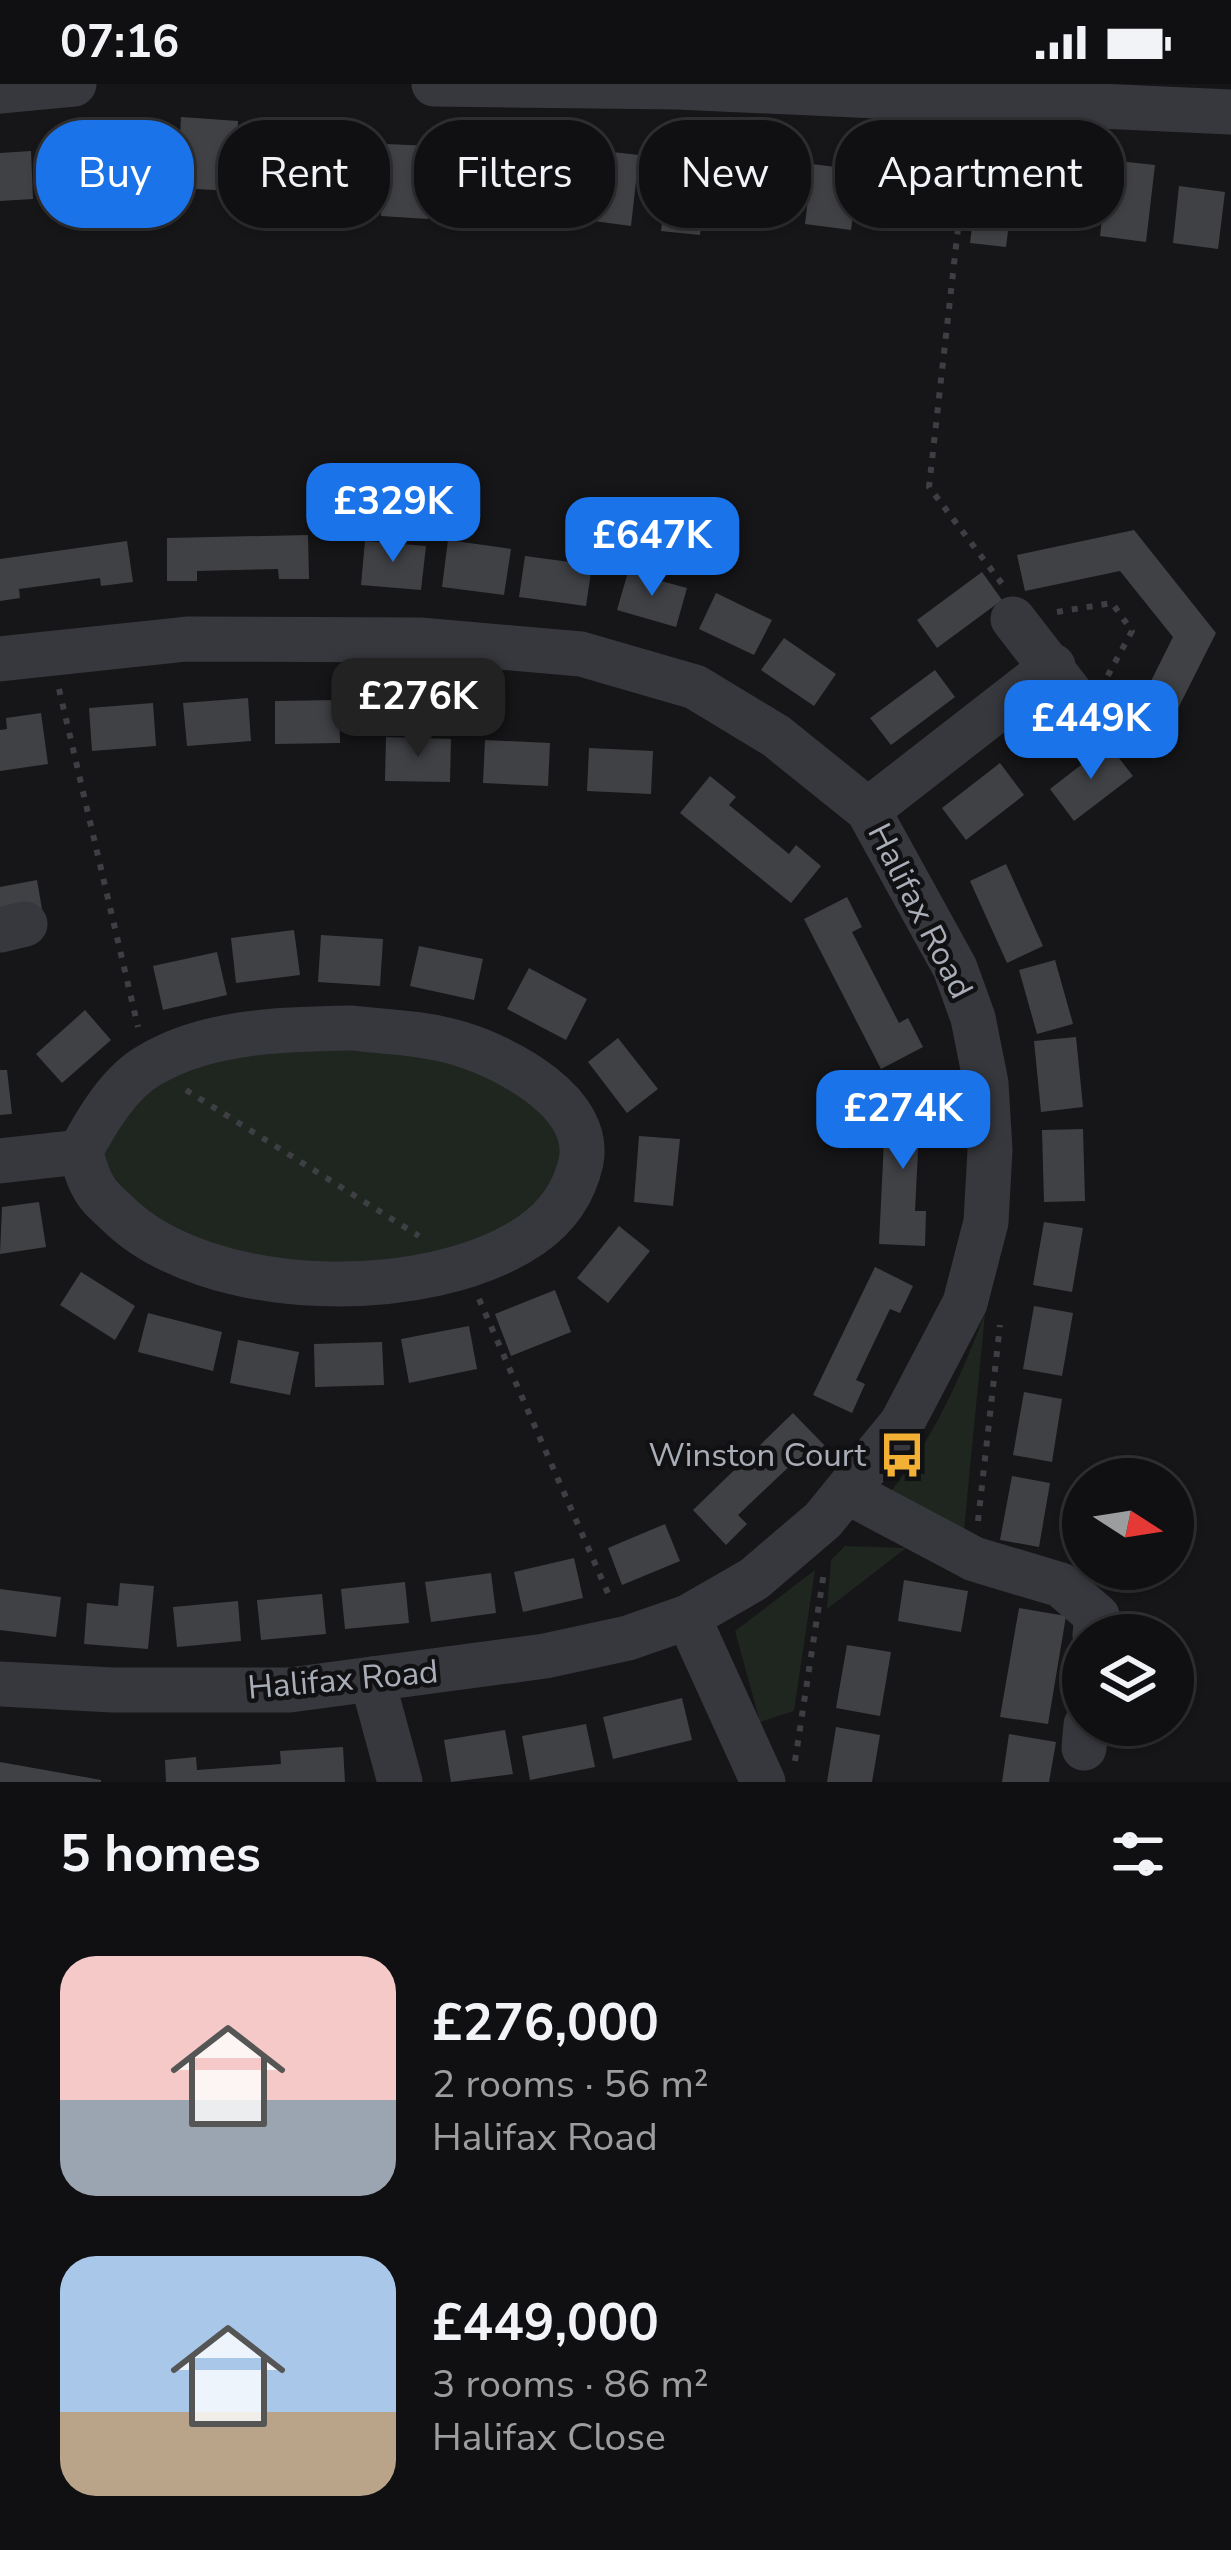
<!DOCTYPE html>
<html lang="en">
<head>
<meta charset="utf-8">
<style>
  body { margin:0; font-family:"Nunito Sans",sans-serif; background:#19191b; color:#f1f3f6; height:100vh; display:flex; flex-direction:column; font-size:45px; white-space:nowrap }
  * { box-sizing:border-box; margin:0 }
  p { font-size:39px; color:#9c9d9f }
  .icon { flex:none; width:66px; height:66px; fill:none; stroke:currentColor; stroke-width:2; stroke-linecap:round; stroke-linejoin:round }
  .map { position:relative; height:1698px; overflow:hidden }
  .details { display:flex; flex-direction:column; background:#101012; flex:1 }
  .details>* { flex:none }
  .banner { position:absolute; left:36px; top:36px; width:1161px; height:108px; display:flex; gap:24px }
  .needle { width:78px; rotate:102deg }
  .fabs { position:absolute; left:1062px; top:1374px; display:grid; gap:24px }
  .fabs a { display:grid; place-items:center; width:132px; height:132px; border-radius:50%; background:#101012; box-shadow:0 3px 9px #0004,0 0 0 3px #303032; font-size:60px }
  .price { position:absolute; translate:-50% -102px; padding:0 27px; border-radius:24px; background:#1a73e8; color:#fff; font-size:39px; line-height:78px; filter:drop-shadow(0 3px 6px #0008) }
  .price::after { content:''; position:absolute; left:50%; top:72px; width:36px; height:27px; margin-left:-18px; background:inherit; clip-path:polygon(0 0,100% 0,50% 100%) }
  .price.current { background:#222; color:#fff }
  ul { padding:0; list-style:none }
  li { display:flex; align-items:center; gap:36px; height:300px; padding:0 60px }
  li span { display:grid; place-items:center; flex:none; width:336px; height:240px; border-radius:36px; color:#555 }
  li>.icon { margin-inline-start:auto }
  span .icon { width:144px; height:144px; fill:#fffc; stroke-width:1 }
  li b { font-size:51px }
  h2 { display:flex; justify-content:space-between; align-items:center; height:144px; padding:0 60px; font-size:51px }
  .pill { padding:0 42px; border-radius:48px; background:#101012; box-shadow:0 3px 9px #0004,0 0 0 3px #303032; font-size:42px; line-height:108px }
  .pill.current { background:#1a73e8; color:#fff }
  .status { display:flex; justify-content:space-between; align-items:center; height:84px; padding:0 60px; background:#101012; direction:ltr }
  .status svg { height:33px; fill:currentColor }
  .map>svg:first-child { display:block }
  .green { fill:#1e261f }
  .building { fill:#404145 }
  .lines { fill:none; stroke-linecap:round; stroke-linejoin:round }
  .path { stroke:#3d3f44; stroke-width:6; stroke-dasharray:6 9; stroke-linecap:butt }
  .minor { stroke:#37383d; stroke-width:45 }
  .labels { text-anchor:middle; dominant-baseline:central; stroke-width:9; stroke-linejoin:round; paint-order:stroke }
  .street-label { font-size:33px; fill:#a8adb8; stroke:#111113 }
  .poi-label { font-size:33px; fill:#a8adb8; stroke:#111113; text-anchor:end }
</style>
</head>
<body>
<div class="status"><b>07:16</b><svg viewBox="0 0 49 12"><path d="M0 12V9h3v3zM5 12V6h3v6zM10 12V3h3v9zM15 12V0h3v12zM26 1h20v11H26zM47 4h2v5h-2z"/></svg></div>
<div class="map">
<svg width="1231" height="1698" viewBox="0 0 1231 1698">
  <rect width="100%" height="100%" fill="#161618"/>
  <!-- green -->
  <g class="green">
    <path d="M298 958 444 970 529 1012 569 1063 560 1089 513 1146 414 1180 264 1185 131 1131 91 1069 112 1033 201 974Z"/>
    <path d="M985 1230 963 1456 888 1411C935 1353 958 1298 985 1230Z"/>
    <path d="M845 1462 906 1464 827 1525 831 1476Z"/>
    <path d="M815 1486 794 1627 760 1638 735 1547Z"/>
  </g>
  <!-- building -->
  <g class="building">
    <path d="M181 33 238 37 234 107 177 104Z"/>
    <path d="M251 38 294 40 292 110 248 108Z"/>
    <path d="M105 56 148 58 146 115 102 113Z"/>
    <path d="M310 56 360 59 356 121 306 118Z"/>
    <path d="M43 60 84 62 82 113 41 111Z"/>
    <path d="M386 60 432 62 428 135 381 132Z"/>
    <path d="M454 62 505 68 499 119 448 113Z"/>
    <path d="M595 66 639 71 631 142 586 136Z"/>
    <path d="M31 67 33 115 0 117V69Z"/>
    <path d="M517 68 581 76 573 141 510 133Z"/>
    <path d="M1035 71 1087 77 1079 143 1032 138Z"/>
    <path d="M670 74 710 79 700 151 661 147Z"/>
    <path d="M744 76 777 80 769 146 735 142Z"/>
    <path d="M1109 76 1155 81 1146 158 1100 152Z"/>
    <path d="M812 80 859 86 851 146 805 140Z"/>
    <path d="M891 86 939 92 932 143 885 137Z"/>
    <path d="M978 94 1014 98 1006 163 970 159Z"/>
    <path d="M1179 102 1225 108 1218 165 1173 159Z"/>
    <path d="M1134 446 1216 549 1157 666 1125 649 1173 553 1120 487 1025 507 1017 471Z"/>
    <path d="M308 451 309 495H279L278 485 197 487V497H167V454Z"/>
    <path d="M448 456 511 465 504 511 442 503Z"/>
    <path d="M127 457 133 498 101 502 100 494 19 505 20 514 0 517V475Z"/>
    <path d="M365 457 426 462 421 506 361 501Z"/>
    <path d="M525 472 592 481 586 522 519 513Z"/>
    <path d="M628 488 687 504 676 543 617 526Z"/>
    <path d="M982 488 1002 516 937 564 917 536Z"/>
    <path d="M716 509 772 536 754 571 699 545Z"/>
    <path d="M784 554 836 590 814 622 761 586Z"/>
    <path d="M935 586 955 613 891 661 870 634Z"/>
    <path d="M248 614 251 657 187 662 183 619Z"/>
    <path d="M339 616 340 659 275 660V617Z"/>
    <path d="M153 619 156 662 92 667 89 624Z"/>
    <path d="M41 629 48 680 0 687V646L7 645 6 634Z"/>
    <path d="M386 653 451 655 450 698 385 697Z"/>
    <path d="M485 656 550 659 548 702 483 699Z"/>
    <path d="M1108 660 1133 692 1074 737 1050 705Z"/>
    <path d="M589 664 653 667 651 710 587 707Z"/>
    <path d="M1000 679 1024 711 966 756 942 724Z"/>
    <path d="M710 692 736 713 729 721 789 770 796 761 821 782 791 819 680 729Z"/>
    <path d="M1006 780 1043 862 1007 879 970 797Z"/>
    <path d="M37 796 42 825 0 832V803Z"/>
    <path d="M847 813 862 843 852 848 899 939 908 934 923 963 881 985 804 835Z"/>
    <path d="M294 846 300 891 236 899 231 854Z"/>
    <path d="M321 851 383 855 380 902 318 898Z"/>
    <path d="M419 862 483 875 474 916 410 902Z"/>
    <path d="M217 868 227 911 163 926 153 882Z"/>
    <path d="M1055 876 1073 940 1037 950 1019 886Z"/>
    <path d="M529 884 587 915 566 956 507 925Z"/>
    <path d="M85 926 111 956 62 999 36 970Z"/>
    <path d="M1076 953 1083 1023 1041 1028 1034 957Z"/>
    <path d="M618 954 658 1005 627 1029 588 978Z"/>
    <path d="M0 986H7L12 1030 0 1031Z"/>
    <path d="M886 1014 931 1016 930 1048 919 1047 915 1127H926L925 1162 879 1160Z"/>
    <path d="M1083 1045 1085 1117 1044 1118 1042 1046Z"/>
    <path d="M639 1052 680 1055 673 1122 634 1118Z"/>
    <path d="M39 1118 46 1163 0 1170 2 1123Z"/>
    <path d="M1044 1138 1083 1144 1072 1208 1033 1201Z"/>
    <path d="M619 1142 650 1167 608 1219 577 1194Z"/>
    <path d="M875 1183 913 1202 900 1229 890 1225 856 1296 865 1300 852 1329 813 1311Z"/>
    <path d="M81 1188 135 1222 115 1256 60 1221Z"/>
    <path d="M555 1206 571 1248 511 1272 495 1230Z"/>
    <path d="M1034 1222 1073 1229 1062 1292 1023 1285Z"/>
    <path d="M148 1229 222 1248 213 1287 138 1268Z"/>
    <path d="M469 1242 477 1285 409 1299 401 1255Z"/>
    <path d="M238 1256 299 1268 290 1311 230 1299Z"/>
    <path d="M382 1258 384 1301 315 1303 314 1260Z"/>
    <path d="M1024 1308 1062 1315 1052 1378 1013 1371Z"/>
    <path d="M793 1329 826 1363 804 1385 796 1376 738 1431 747 1440 726 1461 693 1426Z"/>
    <path d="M1012 1392 1050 1399 1039 1463 1000 1456Z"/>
    <path d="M665 1440 680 1477 622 1501 608 1464Z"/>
    <path d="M574 1474 583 1514 523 1528 514 1488Z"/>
    <path d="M491 1489 496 1529 431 1538 425 1498Z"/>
    <path d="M904 1496 968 1507 961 1548 898 1537Z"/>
    <path d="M405 1498 409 1539 345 1545 341 1505Z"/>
    <path d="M120 1499 154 1502 148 1565 84 1560 87 1519 118 1522Z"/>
    <path d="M0 1505 61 1513 56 1553 0 1546Z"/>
    <path d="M322 1510 326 1550 261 1556 257 1516Z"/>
    <path d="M238 1517 241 1557 177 1563 173 1523Z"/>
    <path d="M1019 1524 1066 1532 1048 1640 1000 1633Z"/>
    <path d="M847 1561 891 1568 880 1632 836 1624Z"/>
    <path d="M682 1614 692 1656 613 1675 603 1633Z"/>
    <path d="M586 1640 595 1683 530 1696 522 1652Z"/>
    <path d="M836 1643 880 1651 872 1698H827Z"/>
    <path d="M505 1646 513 1690 451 1698 444 1656Z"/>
    <path d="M1009 1650 1056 1658 1049 1698H1002Z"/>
    <path d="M343 1663 345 1698H166L165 1676 196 1673 197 1686 281 1680 280 1667Z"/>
    <path d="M0 1678 101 1696V1698H0Z"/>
  </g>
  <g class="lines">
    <!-- path -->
    <g class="path">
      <path d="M968 55 929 403 1003 501"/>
      <path d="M1057 528 1112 519 1132 547 1107 593"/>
      <path d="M59 605 138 943"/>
      <path d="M186 1006 419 1152"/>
      <path d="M479 1215 611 1516"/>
      <path d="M978 1437 1000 1241"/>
      <path d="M795 1677 824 1488"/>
    </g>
    <!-- minor -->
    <g class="minor">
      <path d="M434 0 677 3 1231 28"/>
      <path d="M0 7 74 0"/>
      <path d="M1013 535 1082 624"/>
      <path d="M0 575 187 555 420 556 581 570 695 603 776 652 868 726 955 884 973 934 986 999 990 1066 986 1138 965 1219 902 1339 823 1436 754 1495 688 1533 628 1554 545 1572 290 1606H113L0 1600"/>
      <path d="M868 726 1053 582"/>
      <path d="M0 846 25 840"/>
      <path d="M352 944C387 948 427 949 461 960 507 974 593 1019 581 1078 574 1109 557 1133 531 1151 430 1221 206 1218 117 1129 109 1121 98 1113 93 1102 87 1092 84 1079 80 1068 96 1038 119 998 150 981 208 946 287 945 352 944Z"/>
      <path d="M0 1077 80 1068"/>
      <path d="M848 1408 974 1475 1061 1501 1097 1532 1095 1551"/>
      <path d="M688 1533 763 1698"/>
      <path d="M372 1595 400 1698"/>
      <path d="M1084 1664 1086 1641"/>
    </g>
  </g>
  <!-- icons -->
  <defs>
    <g id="bus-bare" transform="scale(3.6)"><path d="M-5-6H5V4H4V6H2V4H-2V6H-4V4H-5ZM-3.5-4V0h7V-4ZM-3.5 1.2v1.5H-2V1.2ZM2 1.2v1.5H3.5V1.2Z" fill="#f2b134" stroke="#111113" stroke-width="2.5" paint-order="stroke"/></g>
  </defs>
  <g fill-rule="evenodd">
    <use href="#bus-bare" x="902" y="1371"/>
  </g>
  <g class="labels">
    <!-- street labels -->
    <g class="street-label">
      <text transform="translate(920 827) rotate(63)">Halifax Road</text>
      <text transform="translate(343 1596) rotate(-5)">Halifax Road</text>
    </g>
    <!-- poi labels -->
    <g class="poi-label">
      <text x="866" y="1371">Winston Court</text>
    </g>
  </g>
</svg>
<div class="fabs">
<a><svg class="needle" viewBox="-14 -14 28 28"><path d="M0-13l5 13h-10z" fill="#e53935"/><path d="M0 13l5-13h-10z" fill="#9c9d9f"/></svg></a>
<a><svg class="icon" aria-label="layers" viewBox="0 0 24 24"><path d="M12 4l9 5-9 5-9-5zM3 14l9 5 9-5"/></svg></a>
</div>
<b class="price" style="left:393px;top:481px">£329K</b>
<b class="price" style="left:652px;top:515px">£647K</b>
<b class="price current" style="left:418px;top:676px">£276K</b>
<b class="price" style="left:1091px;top:698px">£449K</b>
<b class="price" style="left:903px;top:1088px">£274K</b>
<div class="banner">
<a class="pill current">Buy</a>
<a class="pill">Rent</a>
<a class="pill">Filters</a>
<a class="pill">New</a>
<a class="pill">Apartment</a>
</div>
</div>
<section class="details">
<h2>5 homes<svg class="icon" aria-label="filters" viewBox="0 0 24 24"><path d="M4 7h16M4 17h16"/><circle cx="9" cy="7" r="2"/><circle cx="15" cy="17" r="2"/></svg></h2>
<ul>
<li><span style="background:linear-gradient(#f6c9c9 60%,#9aa5b1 0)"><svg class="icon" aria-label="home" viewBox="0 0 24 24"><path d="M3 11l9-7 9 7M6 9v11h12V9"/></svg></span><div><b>£276,000</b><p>2 rooms · 56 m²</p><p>Halifax Road</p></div></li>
<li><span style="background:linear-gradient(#a9c7e8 65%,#b9a48a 0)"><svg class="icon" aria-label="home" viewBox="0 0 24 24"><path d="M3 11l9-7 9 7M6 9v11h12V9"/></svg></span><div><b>£449,000</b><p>3 rooms · 86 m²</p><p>Halifax Close</p></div></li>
</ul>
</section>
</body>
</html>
